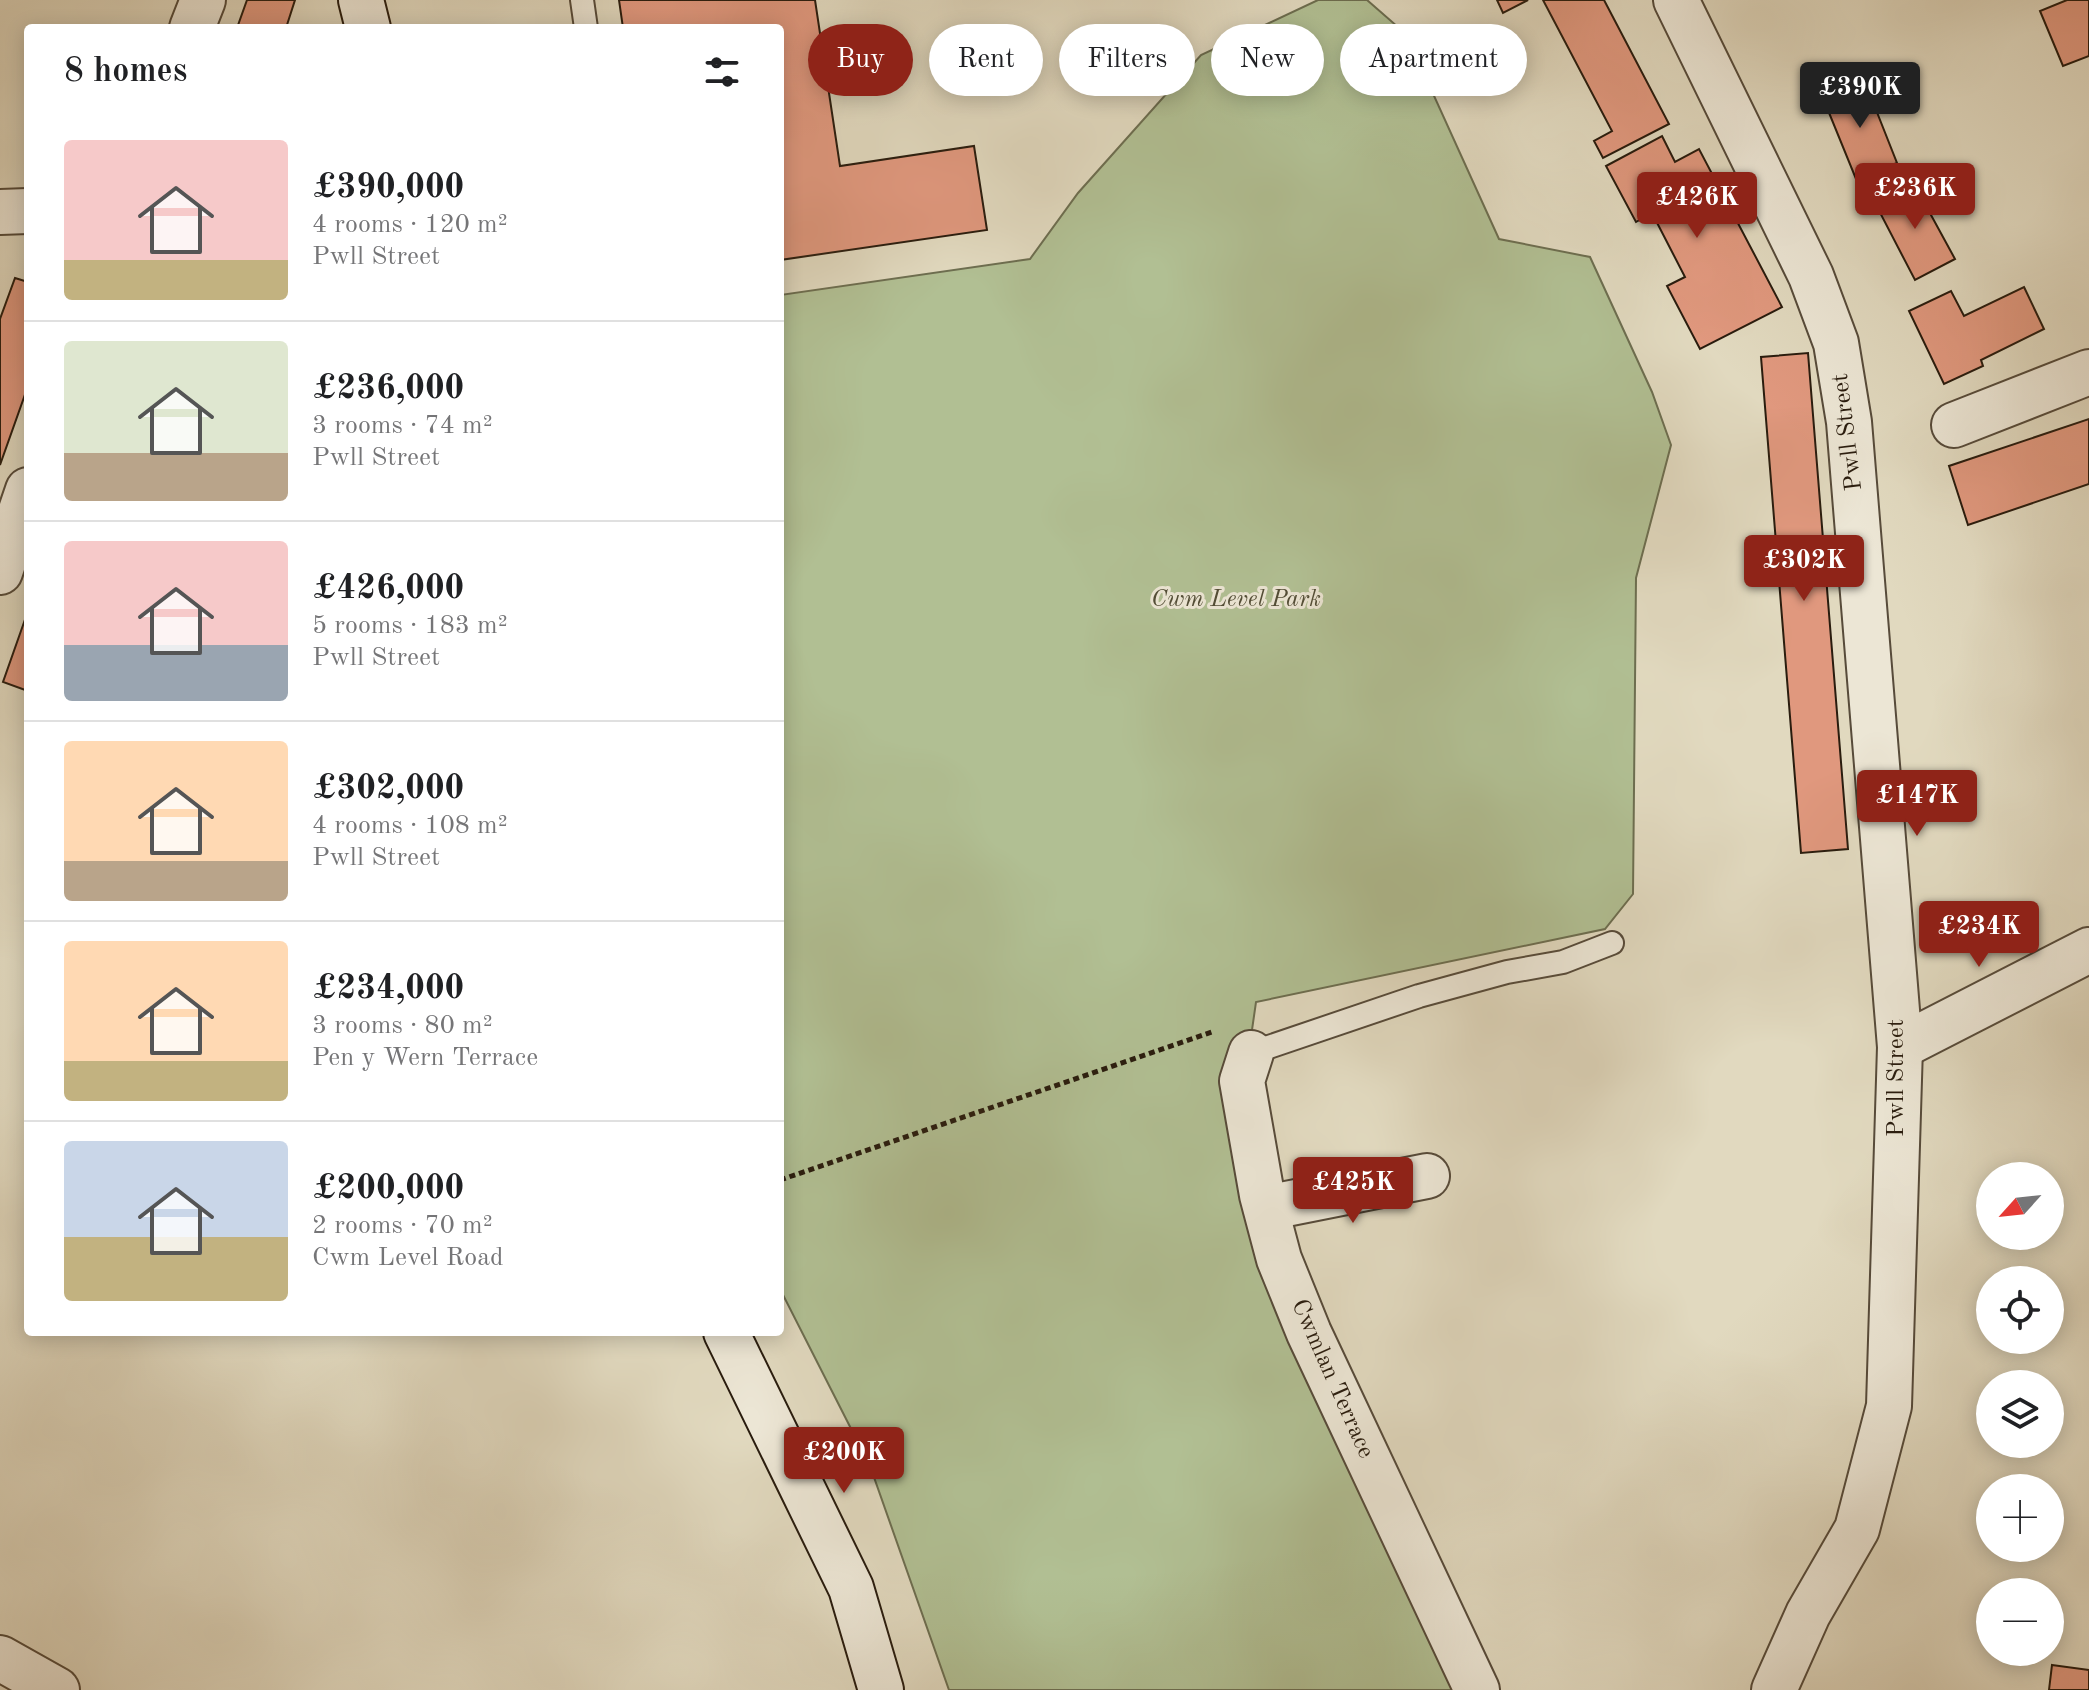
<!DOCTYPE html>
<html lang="en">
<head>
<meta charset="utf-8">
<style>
  body { margin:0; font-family:"Old Standard TT",serif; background:#f2f2f2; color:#202124; height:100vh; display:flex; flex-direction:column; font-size:30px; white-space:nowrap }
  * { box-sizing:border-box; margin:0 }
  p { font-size:26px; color:#757577 }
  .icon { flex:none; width:44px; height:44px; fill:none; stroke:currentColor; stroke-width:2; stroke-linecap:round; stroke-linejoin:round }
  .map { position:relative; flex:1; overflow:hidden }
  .panel { position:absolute; left:24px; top:24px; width:760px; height:1312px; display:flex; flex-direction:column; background:#fff; border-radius:8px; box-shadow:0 4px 20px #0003 }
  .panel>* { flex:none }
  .hud { position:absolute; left:808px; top:24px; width:760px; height:72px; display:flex; gap:16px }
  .needle { width:52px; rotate:243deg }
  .controls { position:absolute; left:1976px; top:1162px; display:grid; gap:16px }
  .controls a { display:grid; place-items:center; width:88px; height:88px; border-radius:50%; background:#fff; box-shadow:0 4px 20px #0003; font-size:40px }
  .price { position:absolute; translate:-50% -68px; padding:0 18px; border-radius:8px; background:#8f2418; color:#fff; font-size:26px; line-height:52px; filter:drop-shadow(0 2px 4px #0008) }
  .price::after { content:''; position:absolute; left:50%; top:48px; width:24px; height:18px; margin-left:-12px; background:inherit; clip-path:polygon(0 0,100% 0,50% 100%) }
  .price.on { background:#222; color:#fff }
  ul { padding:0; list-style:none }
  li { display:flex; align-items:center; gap:24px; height:200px; padding:0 40px }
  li+li { border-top:2px solid #e0e0e0 }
  li span { display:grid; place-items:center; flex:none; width:224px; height:160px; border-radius:8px; color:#555 }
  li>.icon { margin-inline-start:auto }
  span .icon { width:96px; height:96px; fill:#fffc; stroke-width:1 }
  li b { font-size:34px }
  h2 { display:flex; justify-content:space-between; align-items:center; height:96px; padding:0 40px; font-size:34px }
  .chip { padding:0 28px; border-radius:36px; background:#fff; box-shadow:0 4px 20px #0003; font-size:28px; line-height:72px }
  .chip.on { background:#8f2418; color:#fff }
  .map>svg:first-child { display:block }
  .green { fill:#b1bf93; stroke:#6d6e50; stroke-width:2 }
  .building { fill:#e0987e; stroke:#291c0e; stroke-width:2 }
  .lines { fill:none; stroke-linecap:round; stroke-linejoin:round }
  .lane-casing { stroke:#574b3a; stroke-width:26 }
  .street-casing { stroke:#574b3a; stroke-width:48 }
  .secondary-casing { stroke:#291c0e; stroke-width:48 }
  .path { stroke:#291c0e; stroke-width:5; stroke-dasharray:6 4; stroke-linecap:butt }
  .lane { stroke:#ece6d5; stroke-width:22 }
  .street { stroke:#ece6d5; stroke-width:44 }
  .secondary { stroke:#ece6d5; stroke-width:44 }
  .labels { text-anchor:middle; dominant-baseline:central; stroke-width:6; stroke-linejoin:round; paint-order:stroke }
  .street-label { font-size:24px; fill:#291c0e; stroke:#ece6d5 }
  .park-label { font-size:24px; font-style:italic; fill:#524d36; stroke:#ece6d5 }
</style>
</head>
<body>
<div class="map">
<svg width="2089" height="1690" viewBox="0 0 2089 1690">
  <rect width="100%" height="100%" fill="#e1d9bf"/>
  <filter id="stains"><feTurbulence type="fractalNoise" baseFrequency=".0025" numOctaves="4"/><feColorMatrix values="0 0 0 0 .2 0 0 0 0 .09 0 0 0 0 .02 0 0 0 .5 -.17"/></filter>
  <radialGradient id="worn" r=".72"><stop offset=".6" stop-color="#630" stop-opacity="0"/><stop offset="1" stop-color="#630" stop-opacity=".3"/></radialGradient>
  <!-- green -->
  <path class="green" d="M1318 0H1367L1406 34 1499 239 1590 257 1652 392 1671 445 1636 578 1633 894 1605 929 1256 1002 1252 1030 1228 1087 1466 1690H949L870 1466 780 1289V295L1030 259 1078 193 1201 55Z"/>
  <!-- building -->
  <g class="building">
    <path d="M247 0H295L286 28H237Z"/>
    <path d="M619 0H815L840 166 974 146 987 230 780 260V28H623Z"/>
    <path d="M1497 0H1528L1503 13Z"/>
    <path d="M1543 0H1604L1669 124 1603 158 1594 141 1612 131Z"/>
    <path d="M2067 0H2089V56L2063 66 2040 11Z"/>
    <path d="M1865 82 1897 163 1856 179 1823 98Z"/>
    <path d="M1662 136 1675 162 1699 149 1782 307 1700 349 1667 286 1685 277 1652 213 1636 222 1606 166Z"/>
    <path d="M1913 182 1955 259 1915 280 1875 203Z"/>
    <path d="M15 278 28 282V386L0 465V319Z"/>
    <path d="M2024 287 2044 329 1981 360 1983 366 1944 384 1909 311 1951 291 1964 316Z"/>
    <path d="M1808 353 1848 849 1801 853 1761 357Z"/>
    <path d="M2089 419V484L1968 525 1949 466Z"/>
    <path d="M28 611V691L3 682Z"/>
    <path d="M2052 1665 2089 1670V1690H2049Z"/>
  </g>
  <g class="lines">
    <!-- lane casing -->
    <g class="lane-casing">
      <g id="lane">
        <path d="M582 0 586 28"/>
        <path d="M1251 1053 1419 996 1507 972 1563 962 1612 943"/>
      </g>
    </g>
    <!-- street casing -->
    <g class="street-casing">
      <g id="street">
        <path d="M1676 0 1811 276 1836 343 1849 422 1900 1047 1889 1406 1857 1529 1808 1614 1774 1690"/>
        <path d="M192 28 203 0"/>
        <path d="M0 212 28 211"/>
        <path d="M1954 425 2089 372"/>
        <path d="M0 572 28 490"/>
        <path d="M1900 1047 2089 950"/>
        <path d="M1251 1053 1242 1081 1262 1195 1279 1259 1309 1333 1477 1690"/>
        <path d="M1266 1208 1427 1176"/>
        <path d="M0 1658 57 1690"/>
      </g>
    </g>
    <!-- secondary casing -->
    <g class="secondary-casing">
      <g id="secondary">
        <path d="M361 0 368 28"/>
        <path d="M726 1332 851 1588 881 1690"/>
      </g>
    </g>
    <!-- path -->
    <path class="path" d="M780 1180 1212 1032"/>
    <!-- lane -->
    <use href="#lane" class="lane"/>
    <!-- street -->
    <use href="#street" class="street"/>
    <!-- secondary -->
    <use href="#secondary" class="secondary"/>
  </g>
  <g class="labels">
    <!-- street labels -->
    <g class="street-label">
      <text transform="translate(1848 432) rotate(-97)">Pwll Street</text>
      <text transform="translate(1897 1078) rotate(-90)">Pwll Street</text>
      <text transform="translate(1332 1379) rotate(66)">Cwmlan Terrace</text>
    </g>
    <!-- park labels -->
    <g class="park-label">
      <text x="1236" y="600">Cwm Level Park</text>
    </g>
  </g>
  <rect width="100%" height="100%" filter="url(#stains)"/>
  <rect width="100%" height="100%" fill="url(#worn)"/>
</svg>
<div class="controls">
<a><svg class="needle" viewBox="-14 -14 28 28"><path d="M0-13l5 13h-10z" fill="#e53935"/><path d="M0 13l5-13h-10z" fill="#757577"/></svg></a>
<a><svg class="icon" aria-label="locate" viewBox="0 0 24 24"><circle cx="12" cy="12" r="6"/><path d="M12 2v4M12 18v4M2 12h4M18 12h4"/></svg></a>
<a><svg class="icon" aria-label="layers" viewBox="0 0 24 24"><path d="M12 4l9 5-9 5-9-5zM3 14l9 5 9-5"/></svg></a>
<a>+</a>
<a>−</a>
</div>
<b class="price on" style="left:1860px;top:130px">£390K</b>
<b class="price" style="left:1915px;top:231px">£236K</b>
<b class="price" style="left:1697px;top:240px">£426K</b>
<b class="price" style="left:1804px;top:603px">£302K</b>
<b class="price" style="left:1917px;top:838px">£147K</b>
<b class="price" style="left:1979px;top:969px">£234K</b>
<b class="price" style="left:1353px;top:1225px">£425K</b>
<b class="price" style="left:844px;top:1495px">£200K</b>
<div class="hud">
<a class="chip on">Buy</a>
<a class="chip">Rent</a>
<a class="chip">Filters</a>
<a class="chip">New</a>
<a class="chip">Apartment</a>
</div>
<section class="panel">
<h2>8 homes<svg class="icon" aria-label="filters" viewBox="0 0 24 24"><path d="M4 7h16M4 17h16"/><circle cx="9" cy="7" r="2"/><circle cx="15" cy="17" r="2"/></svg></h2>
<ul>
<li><span style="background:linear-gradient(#f6c9c9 75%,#c2b280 0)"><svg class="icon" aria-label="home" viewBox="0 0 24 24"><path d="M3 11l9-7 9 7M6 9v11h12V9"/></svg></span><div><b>£390,000</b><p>4 rooms · 120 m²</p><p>Pwll Street</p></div></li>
<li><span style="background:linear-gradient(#dfe7d0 70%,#b9a48a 0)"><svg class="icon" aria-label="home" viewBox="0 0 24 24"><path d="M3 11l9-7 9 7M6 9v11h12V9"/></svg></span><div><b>£236,000</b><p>3 rooms · 74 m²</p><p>Pwll Street</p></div></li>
<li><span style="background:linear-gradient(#f6c9c9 65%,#9aa5b1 0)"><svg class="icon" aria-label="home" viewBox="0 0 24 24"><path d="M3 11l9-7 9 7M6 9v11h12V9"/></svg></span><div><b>£426,000</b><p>5 rooms · 183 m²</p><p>Pwll Street</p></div></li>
<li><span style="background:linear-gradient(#ffd9b3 75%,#b9a48a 0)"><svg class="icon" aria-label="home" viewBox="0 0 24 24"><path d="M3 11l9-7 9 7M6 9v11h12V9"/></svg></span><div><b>£302,000</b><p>4 rooms · 108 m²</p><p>Pwll Street</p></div></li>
<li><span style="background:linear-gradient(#ffd9b3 75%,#c2b280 0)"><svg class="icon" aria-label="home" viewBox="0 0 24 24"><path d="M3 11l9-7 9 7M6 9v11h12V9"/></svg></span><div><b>£234,000</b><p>3 rooms · 80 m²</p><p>Pen y Wern Terrace</p></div></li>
<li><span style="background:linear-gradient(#c9d6e8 60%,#c2b280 0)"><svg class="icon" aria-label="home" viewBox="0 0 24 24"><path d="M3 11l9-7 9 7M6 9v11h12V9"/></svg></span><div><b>£200,000</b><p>2 rooms · 70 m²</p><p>Cwm Level Road</p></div></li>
</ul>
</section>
</div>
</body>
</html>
